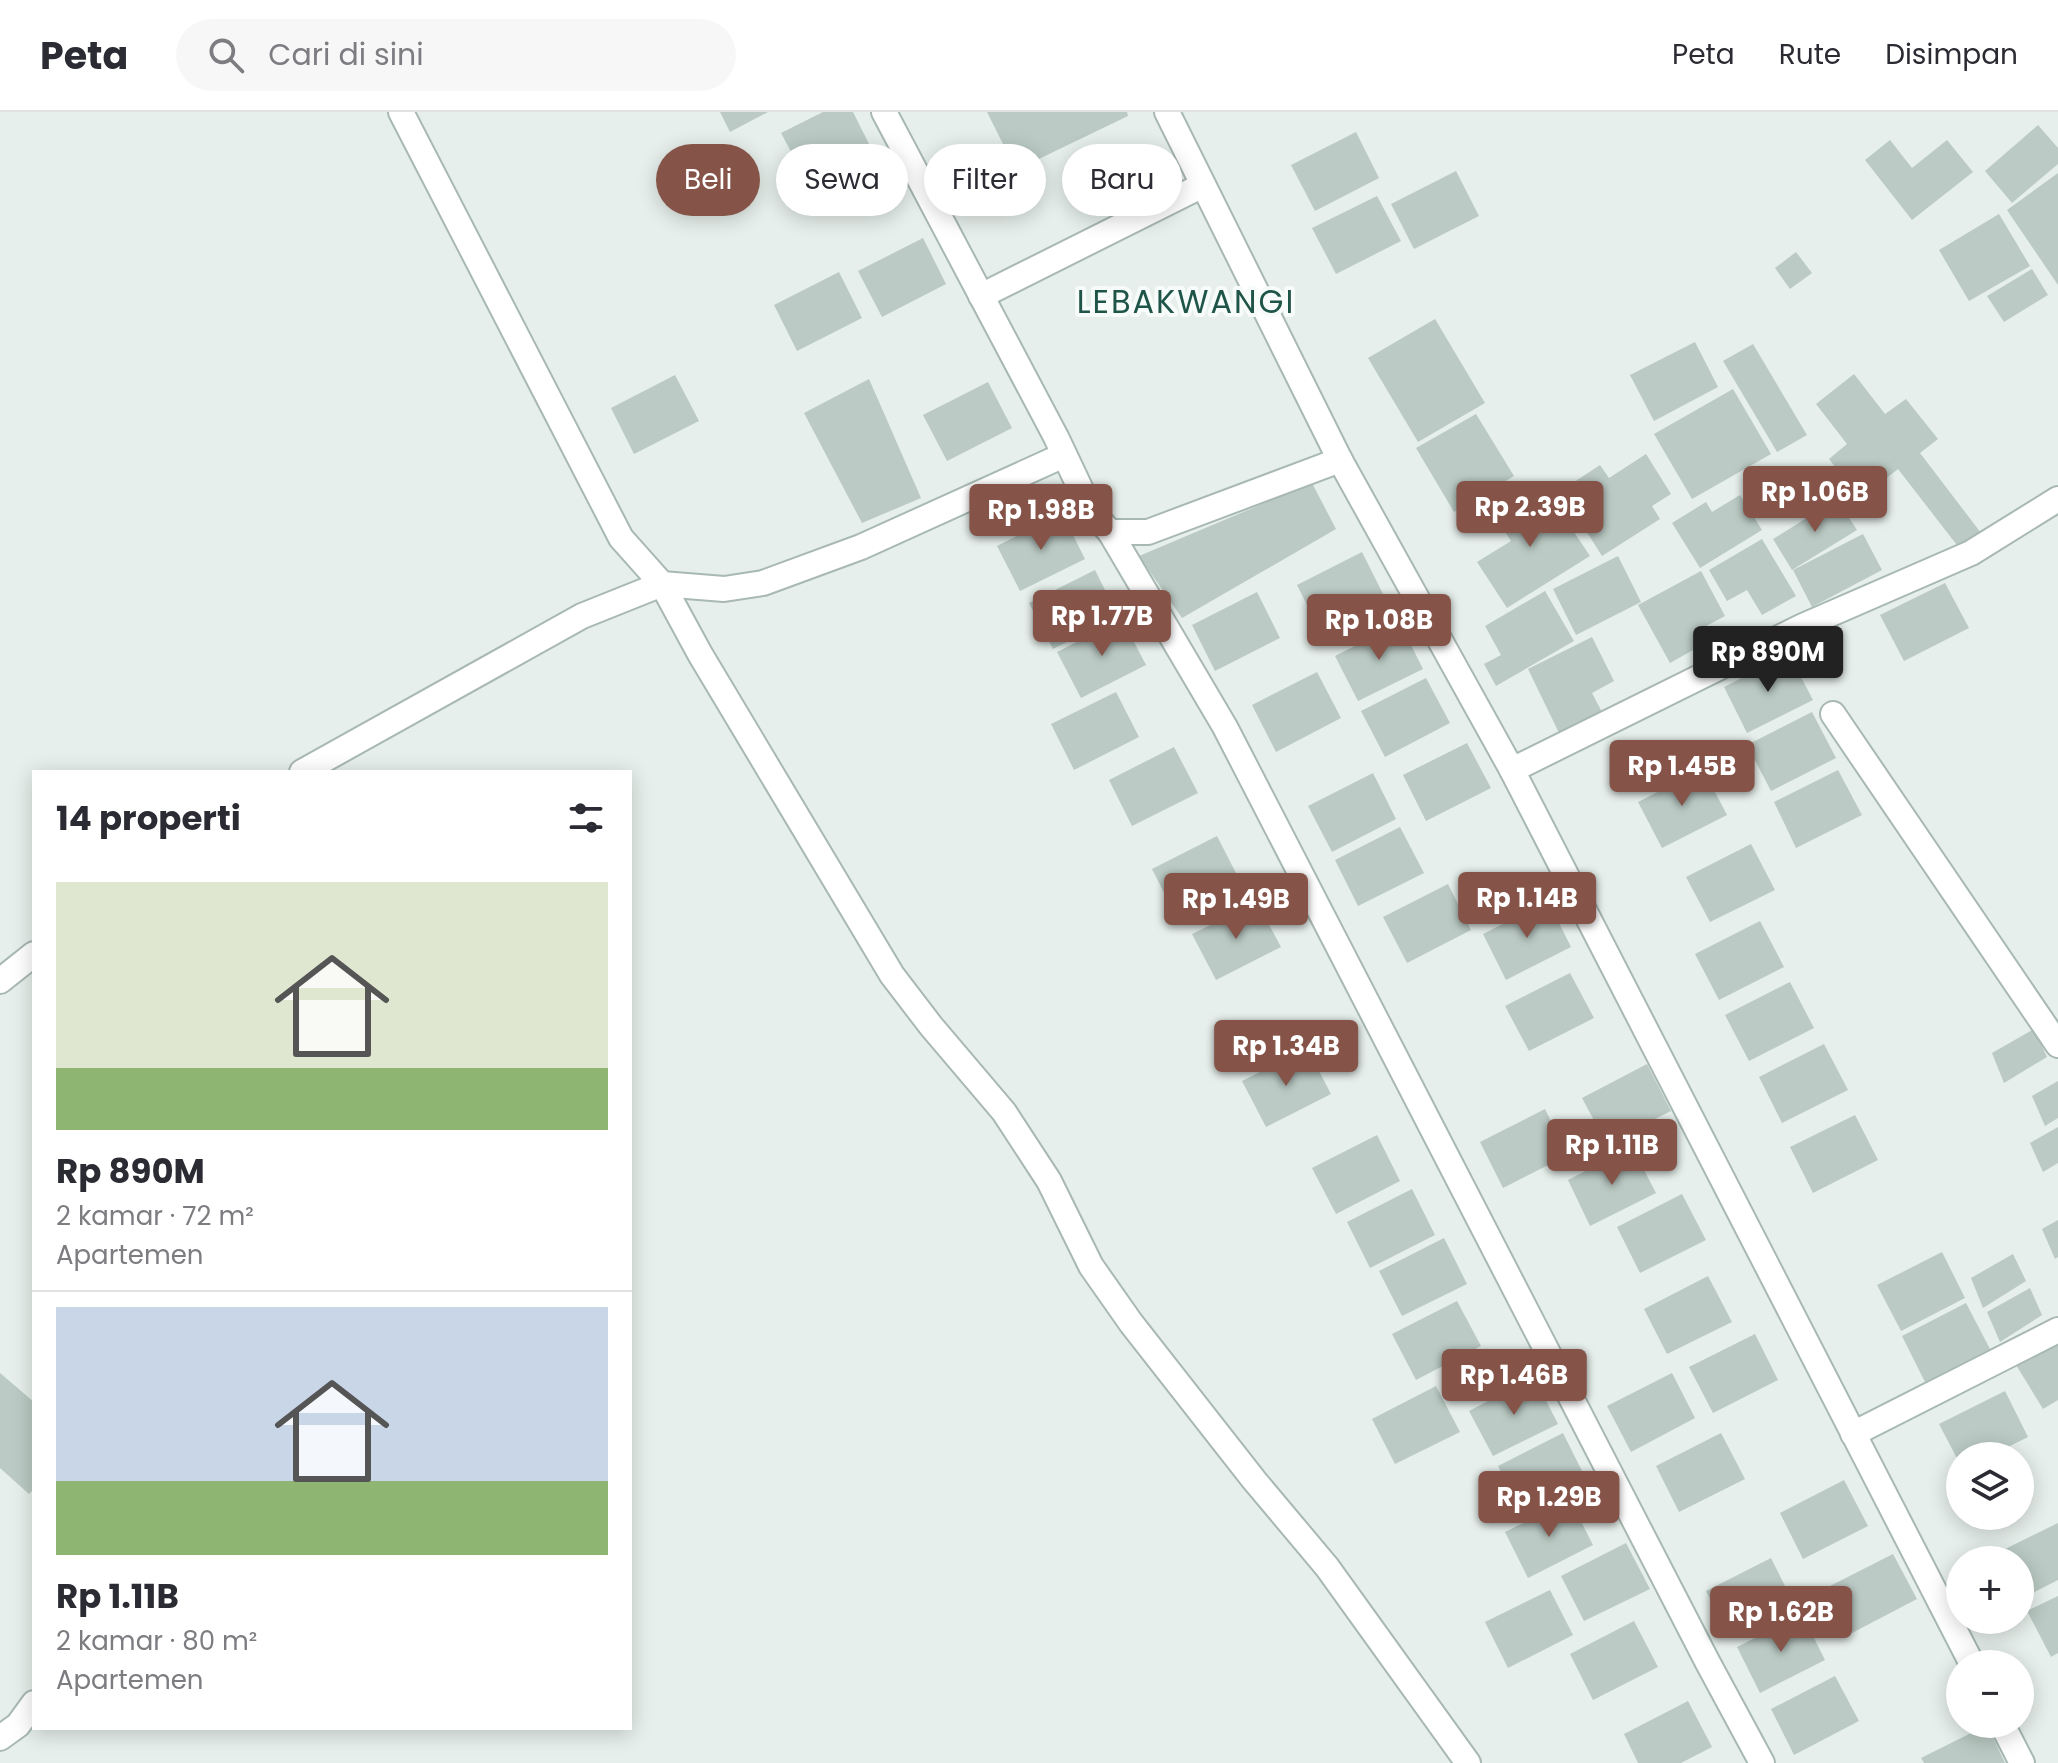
<!DOCTYPE html>
<html lang="id">
<head>
<meta charset="utf-8">
<style>
  body { margin:0; font-family:Poppins,sans-serif; background:#f7f7f7; color:#2b2b33; height:100vh; display:flex; flex-direction:column; font-size:30px; white-space:nowrap }
  * { box-sizing:border-box; margin:0 }
  p { font-size:26px; color:#7c7c81 }
  .icon { flex:none; width:44px; height:44px; fill:none; stroke:currentColor; stroke-width:2; stroke-linecap:round; stroke-linejoin:round }
  .map { position:relative; flex:1; overflow:hidden }
  .sheet { position:absolute; left:32px; top:658px; width:600px; height:960px; display:flex; flex-direction:column; background:#fff; border-radius:0px; box-shadow:0 4px 20px #0003 }
  .sheet>* { flex:none }
  .top-card { position:absolute; left:656px; top:32px; width:760px; height:72px; display:flex; gap:16px }
  .controls { position:absolute; left:1946px; top:1330px; display:grid; gap:16px }
  .controls a { display:grid; place-items:center; width:88px; height:88px; border-radius:50%; background:#fff; box-shadow:0 4px 20px #0003; font-size:40px }
  .price { position:absolute; translate:-50% -68px; padding:0 18px; border-radius:8px; background:#855347; color:#fff; font-size:26px; line-height:52px; filter:drop-shadow(0 2px 4px #0008) }
  .price::after { content:''; position:absolute; left:50%; top:48px; width:24px; height:18px; margin-left:-12px; background:inherit; clip-path:polygon(0 0,100% 0,50% 100%) }
  .price.active { background:#222; color:#fff }
  ul { padding:0; list-style:none }
  li { display:grid; align-content:center; gap:16px; height:424px; padding:0 24px }
  li+li { border-top:2px solid #e1e1e2 }
  li span { display:grid; place-items:center; height:248px; border-radius:0px; color:#555 }
  li>.icon { margin-inline-start:auto }
  span .icon { width:144px; height:144px; fill:#fffc; stroke-width:1 }
  li b { font-size:34px }
  h2 { display:flex; justify-content:space-between; align-items:center; height:96px; padding:0 24px; font-size:34px }
  .tag { padding:0 28px; border-radius:36px; background:#fff; box-shadow:0 4px 20px #0003; font-size:28px; line-height:72px }
  .tag.active { background:#855347; color:#fff }
  header { display:flex; align-items:center; gap:48px; box-sizing:border-box; height:112px; padding:0 40px; background:#fff; border-bottom:2px solid #e1e1e2 }
  header strong { font-size:38px }
  nav { display:flex; gap:44px; margin-inline-start:auto; font-size:28px }
  .search { width:560px; height:72px; background:#f7f7f7; display:flex; align-items:center; gap:20px; box-sizing:border-box; padding:0 28px; border-radius:44px; color:#7c7c81; font-size:30px }
  .map>svg:first-child { display:block }
  .building { fill:#bbcac4 }
  .lines { fill:none; stroke-linecap:round; stroke-linejoin:round }
  .minor-casing { stroke:#a8b8b2; stroke-width:28 }
  .minor { stroke:#fff; stroke-width:24 }
  .labels { text-anchor:middle; dominant-baseline:central; stroke-width:8; stroke-linejoin:round; paint-order:stroke }
  .quarter-label { font-size:32px; letter-spacing:2px; fill:#1f5548; stroke:#f7fbf9 }
</style>
</head>
<body>
<header>
<strong>Peta</strong>
<div class="search"><svg class="icon" aria-label="search" viewBox="0 0 24 24"><circle cx="10" cy="10" r="6"/><path d="M15 15l6 6"/></svg>Cari di sini</div>
<nav><a>Peta</a><a>Rute</a><a>Disimpan</a></nav>
</header>
<div class="map">
<svg width="2058" height="1651" viewBox="0 0 2058 1651">
  <rect width="100%" height="100%" fill="#e6efeb"/>
  <!-- building -->
  <g class="building">
    <path d="M720 0H768L730 20Z"/>
    <path d="M823 0H853L870 34 805 66 781 21Z"/>
    <path d="M987 0H1127L1128 4 1016 58Z"/>
    <path d="M2038 13 2058 36V52L2012 91 1985 59Z"/>
    <path d="M1356 20 1379 66 1315 99 1291 53Z"/>
    <path d="M1890 28 1912 56 1947 28 1973 60 1912 108 1865 48Z"/>
    <path d="M1456 59 1479 104 1414 137 1391 92Z"/>
    <path d="M2058 61V173L2007 98Z"/>
    <path d="M1377 84 1401 129 1336 162 1312 116Z"/>
    <path d="M1999 102 2030 154 1969 189 1939 138Z"/>
    <path d="M923 126 946 172 882 205 858 159Z"/>
    <path d="M1796 140 1812 161 1790 177 1775 156Z"/>
    <path d="M2032 157 2048 183 2004 210 1987 184Z"/>
    <path d="M839 160 862 206 797 239 774 193Z"/>
    <path d="M1435 207 1485 291 1418 330 1368 246Z"/>
    <path d="M1695 230 1718 275 1654 309 1630 263Z"/>
    <path d="M1753 232 1807 323 1777 340 1723 249Z"/>
    <path d="M1854 262 1885 302 1906 287 1938 327 1920 341 1981 421 1960 437 1898 357 1860 387 1829 347 1847 332 1816 292Z"/>
    <path d="M675 263 699 309 634 342 611 296Z"/>
    <path d="M869 267 921 386 862 411 804 301Z"/>
    <path d="M988 270 1012 316 947 349 923 303Z"/>
    <path d="M1733 277 1771 342 1692 387 1654 322Z"/>
    <path d="M1476 302 1514 364 1454 400 1416 336Z"/>
    <path d="M1646 342 1671 382 1652 394 1660 407 1602 444 1576 403 1581 400 1565 376 1600 353 1609 366Z"/>
    <path d="M1312 371 1336 417 1182 506 1139 444Z"/>
    <path d="M1528 375 1552 413 1564 405 1590 444 1507 496 1477 450 1511 429 1491 398Z"/>
    <path d="M1740 383 1762 418 1700 456 1672 411 1706 390 1712 400Z"/>
    <path d="M1837 387 1857 418 1792 458 1773 427Z"/>
    <path d="M1062 401 1085 447 1020 479 997 434Z"/>
    <path d="M1863 422 1882 458 1812 495 1793 458Z"/>
    <path d="M1762 427 1796 484 1762 503 1747 478 1727 489 1709 458Z"/>
    <path d="M1362 440 1385 486 1320 519 1297 473Z"/>
    <path d="M1618 444 1641 490 1576 523 1553 477Z"/>
    <path d="M1095 458 1118 504 1053 537 1029 491Z"/>
    <path d="M1701 459 1725 504 1695 520 1702 533 1670 551 1638 493Z"/>
    <path d="M1945 471 1969 516 1904 549 1880 503Z"/>
    <path d="M1545 479 1574 529 1496 574 1484 552 1501 543 1485 514Z"/>
    <path d="M1257 480 1280 526 1215 559 1192 513Z"/>
    <path d="M1122 507 1146 553 1081 586 1057 540Z"/>
    <path d="M1400 511 1423 557 1358 589 1335 544Z"/>
    <path d="M1592 525 1614 569 1592 581 1603 602 1560 623 1528 557Z"/>
    <path d="M1789 542 1813 588 1747 621 1724 575Z"/>
    <path d="M1317 560 1341 606 1276 640 1252 593Z"/>
    <path d="M1426 566 1450 611 1385 645 1361 599Z"/>
    <path d="M1116 580 1139 625 1074 658 1051 612Z"/>
    <path d="M1812 600 1836 646 1771 679 1747 633Z"/>
    <path d="M1467 631 1491 676 1426 709 1403 663Z"/>
    <path d="M1174 635 1198 681 1132 714 1109 668Z"/>
    <path d="M1703 657 1727 703 1662 736 1638 690Z"/>
    <path d="M1838 658 1862 703 1796 736 1774 690Z"/>
    <path d="M1373 661 1396 707 1332 740 1308 694Z"/>
    <path d="M1400 715 1424 761 1358 794 1335 748Z"/>
    <path d="M1217 724 1240 769 1175 802 1152 757Z"/>
    <path d="M1751 732 1775 778 1710 810 1686 765Z"/>
    <path d="M1448 772 1471 818 1407 851 1383 805Z"/>
    <path d="M1548 789 1571 835 1506 868 1483 822Z"/>
    <path d="M1257 790 1281 835 1216 868 1192 822Z"/>
    <path d="M1760 809 1784 855 1719 888 1695 842Z"/>
    <path d="M1570 861 1594 906 1529 939 1505 894Z"/>
    <path d="M1790 870 1814 916 1749 949 1725 903Z"/>
    <path d="M2034 917 2047 945 2004 971 1992 941Z"/>
    <path d="M1824 932 1848 978 1782 1011 1759 965Z"/>
    <path d="M1307 936 1331 982 1266 1015 1242 969Z"/>
    <path d="M1647 952 1671 999 1606 1031 1582 986Z"/>
    <path d="M2058 969V1006L2045 1014 2032 984Z"/>
    <path d="M1545 997 1568 1043 1503 1076 1480 1030Z"/>
    <path d="M1855 1003 1878 1048 1813 1081 1790 1035Z"/>
    <path d="M2058 1015V1051L2043 1060 2030 1031Z"/>
    <path d="M1377 1023 1400 1069 1336 1102 1312 1056Z"/>
    <path d="M1632 1035 1656 1081 1590 1114 1568 1068Z"/>
    <path d="M1412 1077 1435 1123 1370 1156 1347 1110Z"/>
    <path d="M1682 1082 1706 1128 1640 1161 1617 1115Z"/>
    <path d="M2058 1108V1145L2055 1147 2042 1117Z"/>
    <path d="M1444 1126 1467 1172 1402 1204 1379 1159Z"/>
    <path d="M1942 1140 1965 1186 1901 1219 1877 1173Z"/>
    <path d="M2013 1142 2026 1169 1983 1196 1971 1166Z"/>
    <path d="M1708 1164 1732 1210 1667 1242 1644 1197Z"/>
    <path d="M2030 1176 2042 1203 2000 1230 1987 1200Z"/>
    <path d="M1457 1189 1481 1234 1416 1268 1392 1222Z"/>
    <path d="M1966 1191 1990 1237 1925 1270 1902 1224Z"/>
    <path d="M1755 1222 1778 1268 1713 1301 1689 1255Z"/>
    <path d="M2058 1223V1288L2043 1297 2013 1248Z"/>
    <path d="M0 1261 34 1290V1377L29 1382 0 1356Z"/>
    <path d="M1672 1261 1695 1306 1631 1340 1607 1294Z"/>
    <path d="M1534 1265 1558 1312 1493 1344 1469 1299Z"/>
    <path d="M1436 1274 1460 1320 1395 1352 1372 1307Z"/>
    <path d="M2005 1279 2028 1325 1990 1344H1960V1352L1939 1312Z"/>
    <path d="M1563 1321 1586 1367 1521 1400 1498 1354Z"/>
    <path d="M1721 1321 1745 1367 1679 1400 1656 1354Z"/>
    <path d="M1844 1368 1868 1414 1803 1447 1780 1401Z"/>
    <path d="M1570 1388 1593 1433 1528 1466 1505 1420Z"/>
    <path d="M2058 1411V1468L2023 1486 2020 1480V1448H2003L1999 1440Z"/>
    <path d="M1626 1431 1650 1477 1584 1509 1561 1464Z"/>
    <path d="M1893 1442 1917 1487 1852 1521 1828 1475Z"/>
    <path d="M1771 1446 1794 1492 1730 1525 1706 1479Z"/>
    <path d="M1550 1478 1573 1523 1508 1556 1485 1510Z"/>
    <path d="M2058 1484V1541L2051 1545 2027 1499Z"/>
    <path d="M1802 1502 1825 1548 1760 1581 1737 1535Z"/>
    <path d="M1634 1509 1658 1555 1593 1588 1570 1542Z"/>
    <path d="M1835 1564 1859 1609 1794 1643 1771 1597Z"/>
    <path d="M1688 1589 1712 1635 1681 1651H1638L1624 1622Z"/>
    <path d="M1987 1613 2005 1651H1924L1921 1646Z"/>
  </g>
  <g class="lines">
    <!-- minor casing -->
    <g class="minor-casing">
      <g id="minor">
        <path d="M401 0 621 426 662 472 724 477 763 471 861 435 1064 343"/>
        <path d="M884 0 1056 325 1091 399 1110 420H1148L1340 348"/>
        <path d="M1167 0 1340 348 1512 658 1972 1552"/>
        <path d="M981 184 1203 73"/>
        <path d="M1110 420 1225 615 1708 1551 1762 1651"/>
        <path d="M1833 602 2058 933"/>
        <path d="M1512 658 1803 514 1971 441 2058 387"/>
        <path d="M302 660 582 504 662 472 700 542 892 863 931 914 1004 1000 1049 1069 1091 1154 1131 1211 1254 1368 1327 1455 1468 1651"/>
        <path d="M0 869 34 842"/>
        <path d="M1853 1322 2058 1218"/>
        <path d="M2002 1612 2022 1651"/>
        <path d="M0 1626 18 1613 34 1591"/>
      </g>
    </g>
    <!-- minor -->
    <use href="#minor" class="minor"/>
  </g>
  <g class="labels">
    <!-- quarter labels -->
    <g class="quarter-label">
      <text x="1186" y="189">LEBAKWANGI</text>
    </g>
  </g>
</svg>
<div class="controls">
<a><svg class="icon" aria-label="layers" viewBox="0 0 24 24"><path d="M12 4l9 5-9 5-9-5zM3 14l9 5 9-5"/></svg></a>
<a>+</a>
<a>−</a>
</div>
<b class="price" style="left:1815px;top:422px">Rp 1.06B</b>
<b class="price" style="left:1530px;top:437px">Rp 2.39B</b>
<b class="price" style="left:1041px;top:440px">Rp 1.98B</b>
<b class="price" style="left:1102px;top:546px">Rp 1.77B</b>
<b class="price" style="left:1379px;top:550px">Rp 1.08B</b>
<b class="price active" style="left:1768px;top:582px">Rp 890M</b>
<b class="price" style="left:1682px;top:696px">Rp 1.45B</b>
<b class="price" style="left:1527px;top:828px">Rp 1.14B</b>
<b class="price" style="left:1236px;top:829px">Rp 1.49B</b>
<b class="price" style="left:1286px;top:976px">Rp 1.34B</b>
<b class="price" style="left:1612px;top:1075px">Rp 1.11B</b>
<b class="price" style="left:1514px;top:1305px">Rp 1.46B</b>
<b class="price" style="left:1549px;top:1427px">Rp 1.29B</b>
<b class="price" style="left:1781px;top:1542px">Rp 1.62B</b>
<div class="top-card">
<a class="tag active">Beli</a>
<a class="tag">Sewa</a>
<a class="tag">Filter</a>
<a class="tag">Baru</a>
</div>
<section class="sheet">
<h2>14 properti<svg class="icon" aria-label="filters" viewBox="0 0 24 24"><path d="M4 7h16M4 17h16"/><circle cx="9" cy="7" r="2"/><circle cx="15" cy="17" r="2"/></svg></h2>
<ul>
<li><span style="background:linear-gradient(#dfe7d0 75%,#8fb573 0)"><svg class="icon" aria-label="home" viewBox="0 0 24 24"><path d="M3 11l9-7 9 7M6 9v11h12V9"/></svg></span><div><b>Rp 890M</b><p>2 kamar · 72 m²</p><p>Apartemen</p></div></li>
<li><span style="background:linear-gradient(#c9d6e8 70%,#8fb573 0)"><svg class="icon" aria-label="home" viewBox="0 0 24 24"><path d="M3 11l9-7 9 7M6 9v11h12V9"/></svg></span><div><b>Rp 1.11B</b><p>2 kamar · 80 m²</p><p>Apartemen</p></div></li>
</ul>
</section>
</div>
</body>
</html>
